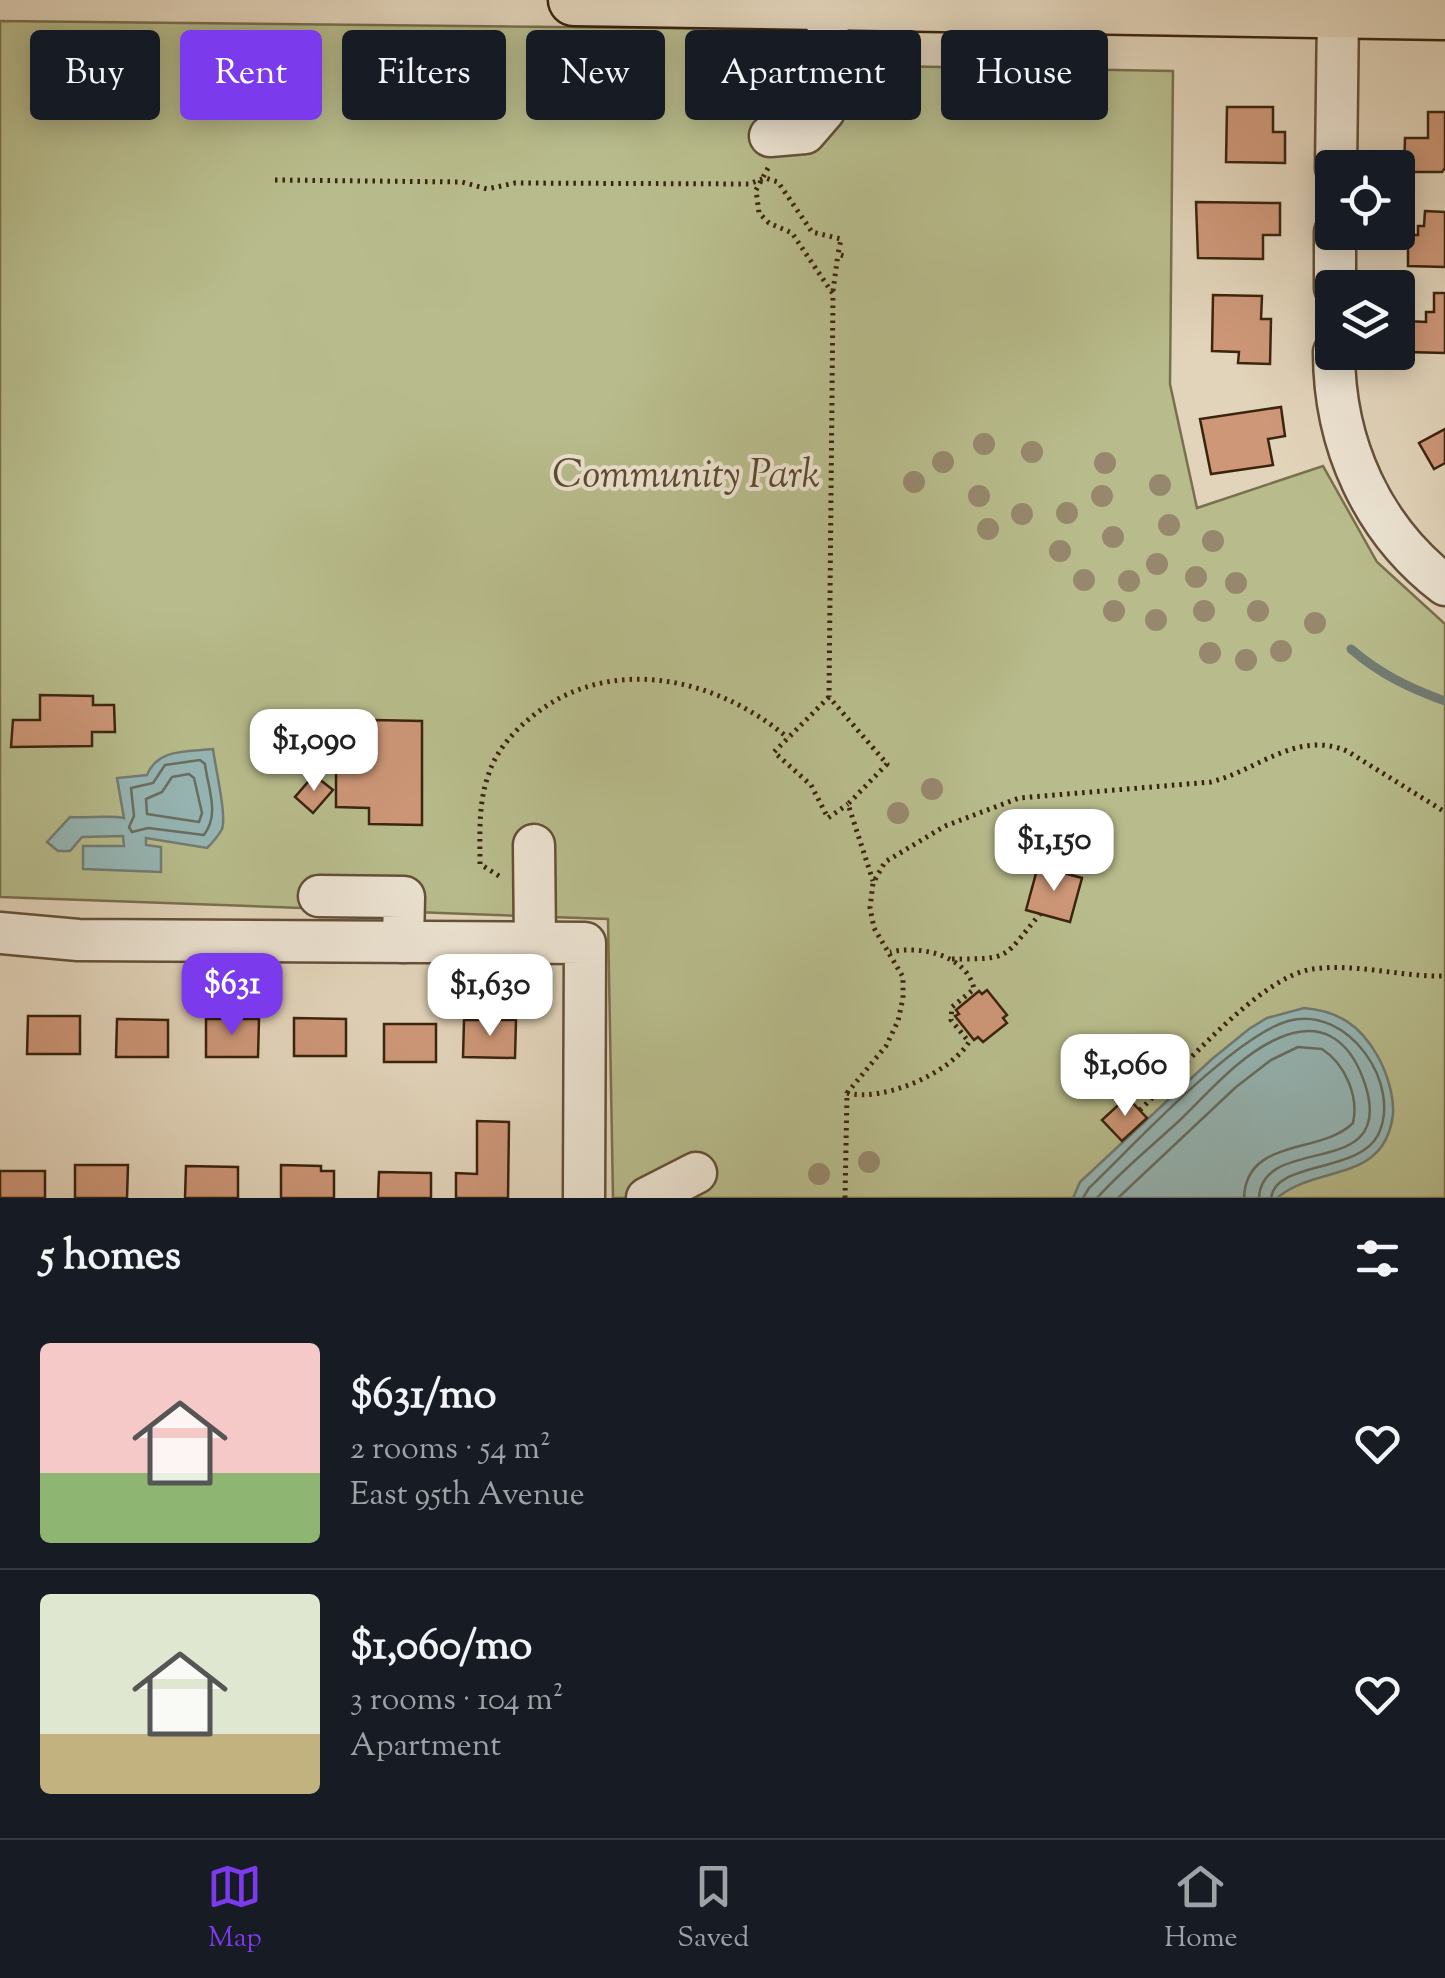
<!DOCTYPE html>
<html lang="en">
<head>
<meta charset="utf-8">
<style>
  body { margin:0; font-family:"Sorts Mill Goudy",serif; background:#242831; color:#f1f3f6; height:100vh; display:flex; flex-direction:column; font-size:38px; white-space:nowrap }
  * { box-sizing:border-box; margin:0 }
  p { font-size:32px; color:#9ea1a6 }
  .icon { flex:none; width:55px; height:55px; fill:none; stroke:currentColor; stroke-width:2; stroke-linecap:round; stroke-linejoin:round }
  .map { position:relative; height:1198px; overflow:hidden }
  .drawer { display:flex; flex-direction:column; background:#171b24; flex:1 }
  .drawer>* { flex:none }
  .banner { position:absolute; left:30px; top:30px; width:1385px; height:90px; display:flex; gap:20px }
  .fabs { position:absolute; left:1315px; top:150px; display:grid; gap:20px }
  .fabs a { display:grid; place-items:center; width:100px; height:100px; border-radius:10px; background:#171b24; box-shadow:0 5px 25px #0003; font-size:50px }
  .price { position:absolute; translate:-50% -85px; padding:0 22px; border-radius:20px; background:#fff; color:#222; font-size:32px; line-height:65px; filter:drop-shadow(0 2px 5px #0008) }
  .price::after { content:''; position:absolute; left:50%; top:60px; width:30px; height:22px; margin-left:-15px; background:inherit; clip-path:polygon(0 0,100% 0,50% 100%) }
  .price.selected { background:#7c3aed; color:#fff }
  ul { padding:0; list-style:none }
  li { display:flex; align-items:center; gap:30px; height:250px; padding:0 40px }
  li+li { border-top:2px solid #363941 }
  li span { display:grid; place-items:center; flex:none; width:280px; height:200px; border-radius:10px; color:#555 }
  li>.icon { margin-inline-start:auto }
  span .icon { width:120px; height:120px; fill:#fffc; stroke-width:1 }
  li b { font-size:42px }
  h2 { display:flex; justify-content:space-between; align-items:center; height:120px; padding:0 40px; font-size:42px }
  .chip { padding:0 35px; border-radius:10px; background:#171b24; box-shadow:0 5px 25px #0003; font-size:35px; line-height:90px }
  .chip.selected { background:#7c3aed; color:#fff }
  .tab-bar { display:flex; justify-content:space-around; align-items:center; height:140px; border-top:2px solid #363941; background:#171b24; font-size:28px; color:#9ea1a6 }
  .tab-bar a { display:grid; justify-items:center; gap:5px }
  .tab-bar .selected { color:#7c3aed }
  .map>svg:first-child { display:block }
  .green { fill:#b8bc8c; stroke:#7a704d; stroke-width:2.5 }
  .water { fill:#96b7b6; stroke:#727c73; stroke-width:2.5 }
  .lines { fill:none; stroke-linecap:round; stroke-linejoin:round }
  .shore { stroke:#686e62; stroke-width:2.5 }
  .stream { stroke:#727c73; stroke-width:9 }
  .building { fill:#cd9778; stroke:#3b240e; stroke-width:2.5 }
  .minor-casing { stroke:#655039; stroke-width:45 }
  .major-casing { stroke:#3b240e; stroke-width:55 }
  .path { stroke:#3b240e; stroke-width:5; stroke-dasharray:2.5 5; stroke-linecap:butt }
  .minor { stroke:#ece3d2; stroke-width:40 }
  .major { stroke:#e2d4ba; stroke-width:50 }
  .tree { fill:#97886d }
  .labels { text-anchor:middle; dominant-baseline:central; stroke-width:8; stroke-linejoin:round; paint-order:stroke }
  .park-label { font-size:40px; font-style:italic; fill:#5a4a2e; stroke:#ece3d2 }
</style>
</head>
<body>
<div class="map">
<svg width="1445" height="1198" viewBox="0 0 1445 1198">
  <rect width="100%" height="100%" fill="#e2d4ba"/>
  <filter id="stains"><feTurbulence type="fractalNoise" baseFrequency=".002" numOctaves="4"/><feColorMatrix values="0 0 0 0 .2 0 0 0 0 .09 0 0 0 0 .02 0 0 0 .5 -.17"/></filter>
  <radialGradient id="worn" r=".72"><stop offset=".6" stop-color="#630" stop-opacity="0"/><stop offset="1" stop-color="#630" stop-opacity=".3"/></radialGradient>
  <!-- green -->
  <path class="green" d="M0 21 754 29 882 66 1173 71 1170 384 1197 508 1323 466 1377 562 1445 624V1198H613L608 919 0 897Z"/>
  <!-- water -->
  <g class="water">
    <path d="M213 749C215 766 227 816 222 829 219 835 212 843 207 848L146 838V845L161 847V872L83 869V846H124L123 836 82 837 70 851H58L47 842 70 817C86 818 112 815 124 818L117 778 147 775C158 748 187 752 213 749Z"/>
    <path d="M1304 1008C1338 1011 1360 1025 1377 1055 1387 1072 1394 1096 1393 1114 1385 1184 1317 1164 1277 1198H1073L1080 1182 1212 1059 1249 1029 1267 1018Z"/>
  </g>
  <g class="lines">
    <!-- shore -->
    <g class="shore">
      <path d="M200 760 205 764C208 789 220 814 204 835L148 828 132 832 129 827 134 816 131 788 153 783 165 765Z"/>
      <path d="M189 774 194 778 202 813 199 822 147 814 146 799 162 792 172 777Z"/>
      <path d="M1083 1198 1089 1188C1134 1145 1233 1037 1288 1021 1348 1004 1403 1085 1378 1135 1359 1173 1275 1161 1271 1198"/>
      <path d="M1097 1198C1122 1170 1152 1146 1180 1120 1209 1092 1241 1054 1279 1038 1295 1031 1314 1028 1330 1036 1348 1045 1359 1066 1365 1084 1397 1183 1262 1132 1259 1198"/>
      <path d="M1118 1198 1236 1087 1271 1060 1298 1047 1322 1049C1345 1064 1359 1096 1353 1123 1321 1155 1246 1137 1244 1198"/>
    </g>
    <!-- stream -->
    <path class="stream" d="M1351 649C1380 674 1409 688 1445 701"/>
  </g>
  <!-- building -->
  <g class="building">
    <path d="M1227 107H1273V132H1285V163L1226 162Z"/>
    <path d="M1428 112H1445V168L1442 172H1404L1405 138H1428Z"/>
    <path d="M1196 202 1280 203V235H1263V259L1198 258Z"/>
    <path d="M1425 211 1445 212V267L1408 266V235H1418V226H1424Z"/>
    <path d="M1434 293H1445V353L1406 352 1407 321 1426 322V312H1434Z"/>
    <path d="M1213 295 1262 296 1261 319H1271L1270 364 1238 363 1239 352 1212 351Z"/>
    <path d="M1281 407 1285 436 1268 439 1273 465 1211 474 1200 419Z"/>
    <path d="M1445 429V463L1434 469 1419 443Z"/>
    <path d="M40 695 93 696V705H114L115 732H92V746L11 747 13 720H40Z"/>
    <path d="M373 720 422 721V825L369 824V808L336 807V765H373Z"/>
    <path d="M314 775 333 790 313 813 295 797Z"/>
    <path d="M1038 866 1082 878 1070 922 1026 910Z"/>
    <path d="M987 990 1007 1015 1003 1018 1007 1023 983 1042 978 1037 974 1040 955 1016 959 1014 956 1010 979 991 982 994Z"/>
    <path d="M28 1016H80V1054H27Z"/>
    <path d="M294 1018 346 1019V1056H294Z"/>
    <path d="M117 1019 168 1020V1057H116Z"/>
    <path d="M206 1019H259L258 1057H206Z"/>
    <path d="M464 1020H516L515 1058 463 1057Z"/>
    <rect x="384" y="1024" width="52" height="38"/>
    <path d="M1127 1097 1147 1118 1122 1141 1102 1120Z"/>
    <path d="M477 1121 509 1122 508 1198H456V1173L477 1174Z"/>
    <path d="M75 1165H128L127 1198H75Z"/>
    <path d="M281 1165 321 1166V1171H334V1198H281Z"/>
    <path d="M186 1166 238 1167V1198H185Z"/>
    <rect x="0" y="1171" width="45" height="27"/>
    <path d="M379 1172 431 1173V1198H378Z"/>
  </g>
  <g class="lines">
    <!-- minor casing -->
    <g class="minor-casing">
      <g id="minor">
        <path d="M770 136 805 133 824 111 829 0"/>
        <path d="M1336 168 1338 13"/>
        <path d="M1335 288V232"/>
        <path d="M1334 352C1334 444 1372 529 1445 585"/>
        <path d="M534 845 535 943"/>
        <path d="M319 896 404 897 403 942"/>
        <path d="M0 933 78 940 585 943 584 1198"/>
        <path d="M647 1198 696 1173"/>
      </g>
    </g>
    <!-- major casing -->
    <g class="major-casing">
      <path id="major" d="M574 0 1445 14"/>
    </g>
    <!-- path -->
    <g class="path">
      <path d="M768 168 756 190 759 213 769 223 792 233 833 294 829 697 887 764 848 804 873 881"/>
      <path d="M275 180 462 182 487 189 515 183 749 184 765 178 778 182 812 232 841 239 838 254 844 256"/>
      <path d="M833 291 838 254"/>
      <path d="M829 697 774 752 811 785 828 818 848 804"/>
      <path d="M499 876 480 864C480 833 478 803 489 773 496 752 512 733 529 719 606 653 715 676 788 738"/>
      <path d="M952 959C1012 959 1002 959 1040 914"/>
      <path d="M847 1093C883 1102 949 1074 969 1042L951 1020 952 1007 974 989C967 955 920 945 890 952"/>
      <path d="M1140 1110C1180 1071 1260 976 1313 969 1356 963 1401 977 1445 976"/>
      <path d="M845 1198 847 1093 886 1046 898 1021 903 998V977L874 928 870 908 873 883 885 862 945 826 1019 798 1211 782C1258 770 1297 730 1347 751L1445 812"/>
    </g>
    <!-- minor -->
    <use href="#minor" class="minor"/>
    <!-- major -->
    <use href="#major" class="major"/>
  </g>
  <!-- trees -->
  <g class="tree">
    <circle cx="984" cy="444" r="11"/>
    <circle cx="1032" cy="452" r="11"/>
    <circle cx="943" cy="462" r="11"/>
    <circle cx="1105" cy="463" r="11"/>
    <circle cx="914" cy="482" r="11"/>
    <circle cx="1160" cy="485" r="11"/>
    <circle cx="979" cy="496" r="11"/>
    <circle cx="1102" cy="496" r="11"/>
    <circle cx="1067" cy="513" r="11"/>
    <circle cx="1022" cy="514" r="11"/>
    <circle cx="1169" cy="525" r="11"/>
    <circle cx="988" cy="529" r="11"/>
    <circle cx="1113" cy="537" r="11"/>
    <circle cx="1213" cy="541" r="11"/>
    <circle cx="1060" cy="551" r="11"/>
    <circle cx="1157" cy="564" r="11"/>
    <circle cx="1196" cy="577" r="11"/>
    <circle cx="1084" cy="580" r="11"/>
    <circle cx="1129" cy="581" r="11"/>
    <circle cx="1236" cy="583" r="11"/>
    <circle cx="1114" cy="611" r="11"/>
    <circle cx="1204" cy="611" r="11"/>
    <circle cx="1258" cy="611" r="11"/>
    <circle cx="1156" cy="620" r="11"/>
    <circle cx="1315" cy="623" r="11"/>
    <circle cx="1281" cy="651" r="11"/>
    <circle cx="1210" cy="653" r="11"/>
    <circle cx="1246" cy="660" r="11"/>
    <circle cx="932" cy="789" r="11"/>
    <circle cx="898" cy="813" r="11"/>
    <circle cx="869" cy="1162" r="11"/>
    <circle cx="819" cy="1174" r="11"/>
  </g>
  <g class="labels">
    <!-- park labels -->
    <g class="park-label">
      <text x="686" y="477">Community Park</text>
    </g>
  </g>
  <rect width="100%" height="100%" filter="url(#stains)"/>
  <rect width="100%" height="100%" fill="url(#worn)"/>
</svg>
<div class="fabs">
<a><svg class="icon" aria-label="locate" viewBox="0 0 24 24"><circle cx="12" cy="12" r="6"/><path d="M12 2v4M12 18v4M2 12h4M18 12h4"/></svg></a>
<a><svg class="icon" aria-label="layers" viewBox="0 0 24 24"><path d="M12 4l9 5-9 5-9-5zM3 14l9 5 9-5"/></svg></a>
</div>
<b class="price" style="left:314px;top:794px">$1,090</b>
<b class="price" style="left:1054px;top:894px">$1,150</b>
<b class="price selected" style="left:232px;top:1038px">$631</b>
<b class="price" style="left:490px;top:1039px">$1,630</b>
<b class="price" style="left:1125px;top:1119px">$1,060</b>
<div class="banner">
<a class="chip">Buy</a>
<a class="chip selected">Rent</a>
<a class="chip">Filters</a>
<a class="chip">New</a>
<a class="chip">Apartment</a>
<a class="chip">House</a>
</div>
</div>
<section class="drawer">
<h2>5 homes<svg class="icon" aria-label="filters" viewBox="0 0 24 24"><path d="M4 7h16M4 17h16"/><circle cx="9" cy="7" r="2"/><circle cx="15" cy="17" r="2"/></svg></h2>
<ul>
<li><span style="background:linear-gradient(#f6c9c9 65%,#8fb573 0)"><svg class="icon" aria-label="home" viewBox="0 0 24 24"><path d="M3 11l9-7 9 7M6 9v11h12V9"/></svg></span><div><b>$631/mo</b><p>2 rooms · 54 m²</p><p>East 95th Avenue</p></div><svg class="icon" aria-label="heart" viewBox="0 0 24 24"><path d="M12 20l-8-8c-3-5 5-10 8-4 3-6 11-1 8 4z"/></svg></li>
<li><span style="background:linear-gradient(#dfe7d0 70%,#c2b280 0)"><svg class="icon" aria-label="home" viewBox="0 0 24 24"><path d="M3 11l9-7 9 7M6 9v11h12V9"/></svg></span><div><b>$1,060/mo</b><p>3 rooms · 104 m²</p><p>Apartment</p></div><svg class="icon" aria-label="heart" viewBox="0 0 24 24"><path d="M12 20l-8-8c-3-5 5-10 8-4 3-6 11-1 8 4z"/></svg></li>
</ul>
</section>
<nav class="tab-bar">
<a class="selected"><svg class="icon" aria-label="map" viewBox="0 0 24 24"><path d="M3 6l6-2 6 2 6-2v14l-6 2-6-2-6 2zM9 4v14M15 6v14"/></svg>Map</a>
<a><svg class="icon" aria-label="saved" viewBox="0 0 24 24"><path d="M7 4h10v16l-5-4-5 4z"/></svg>Saved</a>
<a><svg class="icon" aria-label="home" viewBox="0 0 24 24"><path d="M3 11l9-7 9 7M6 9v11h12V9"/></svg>Home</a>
</nav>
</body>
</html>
